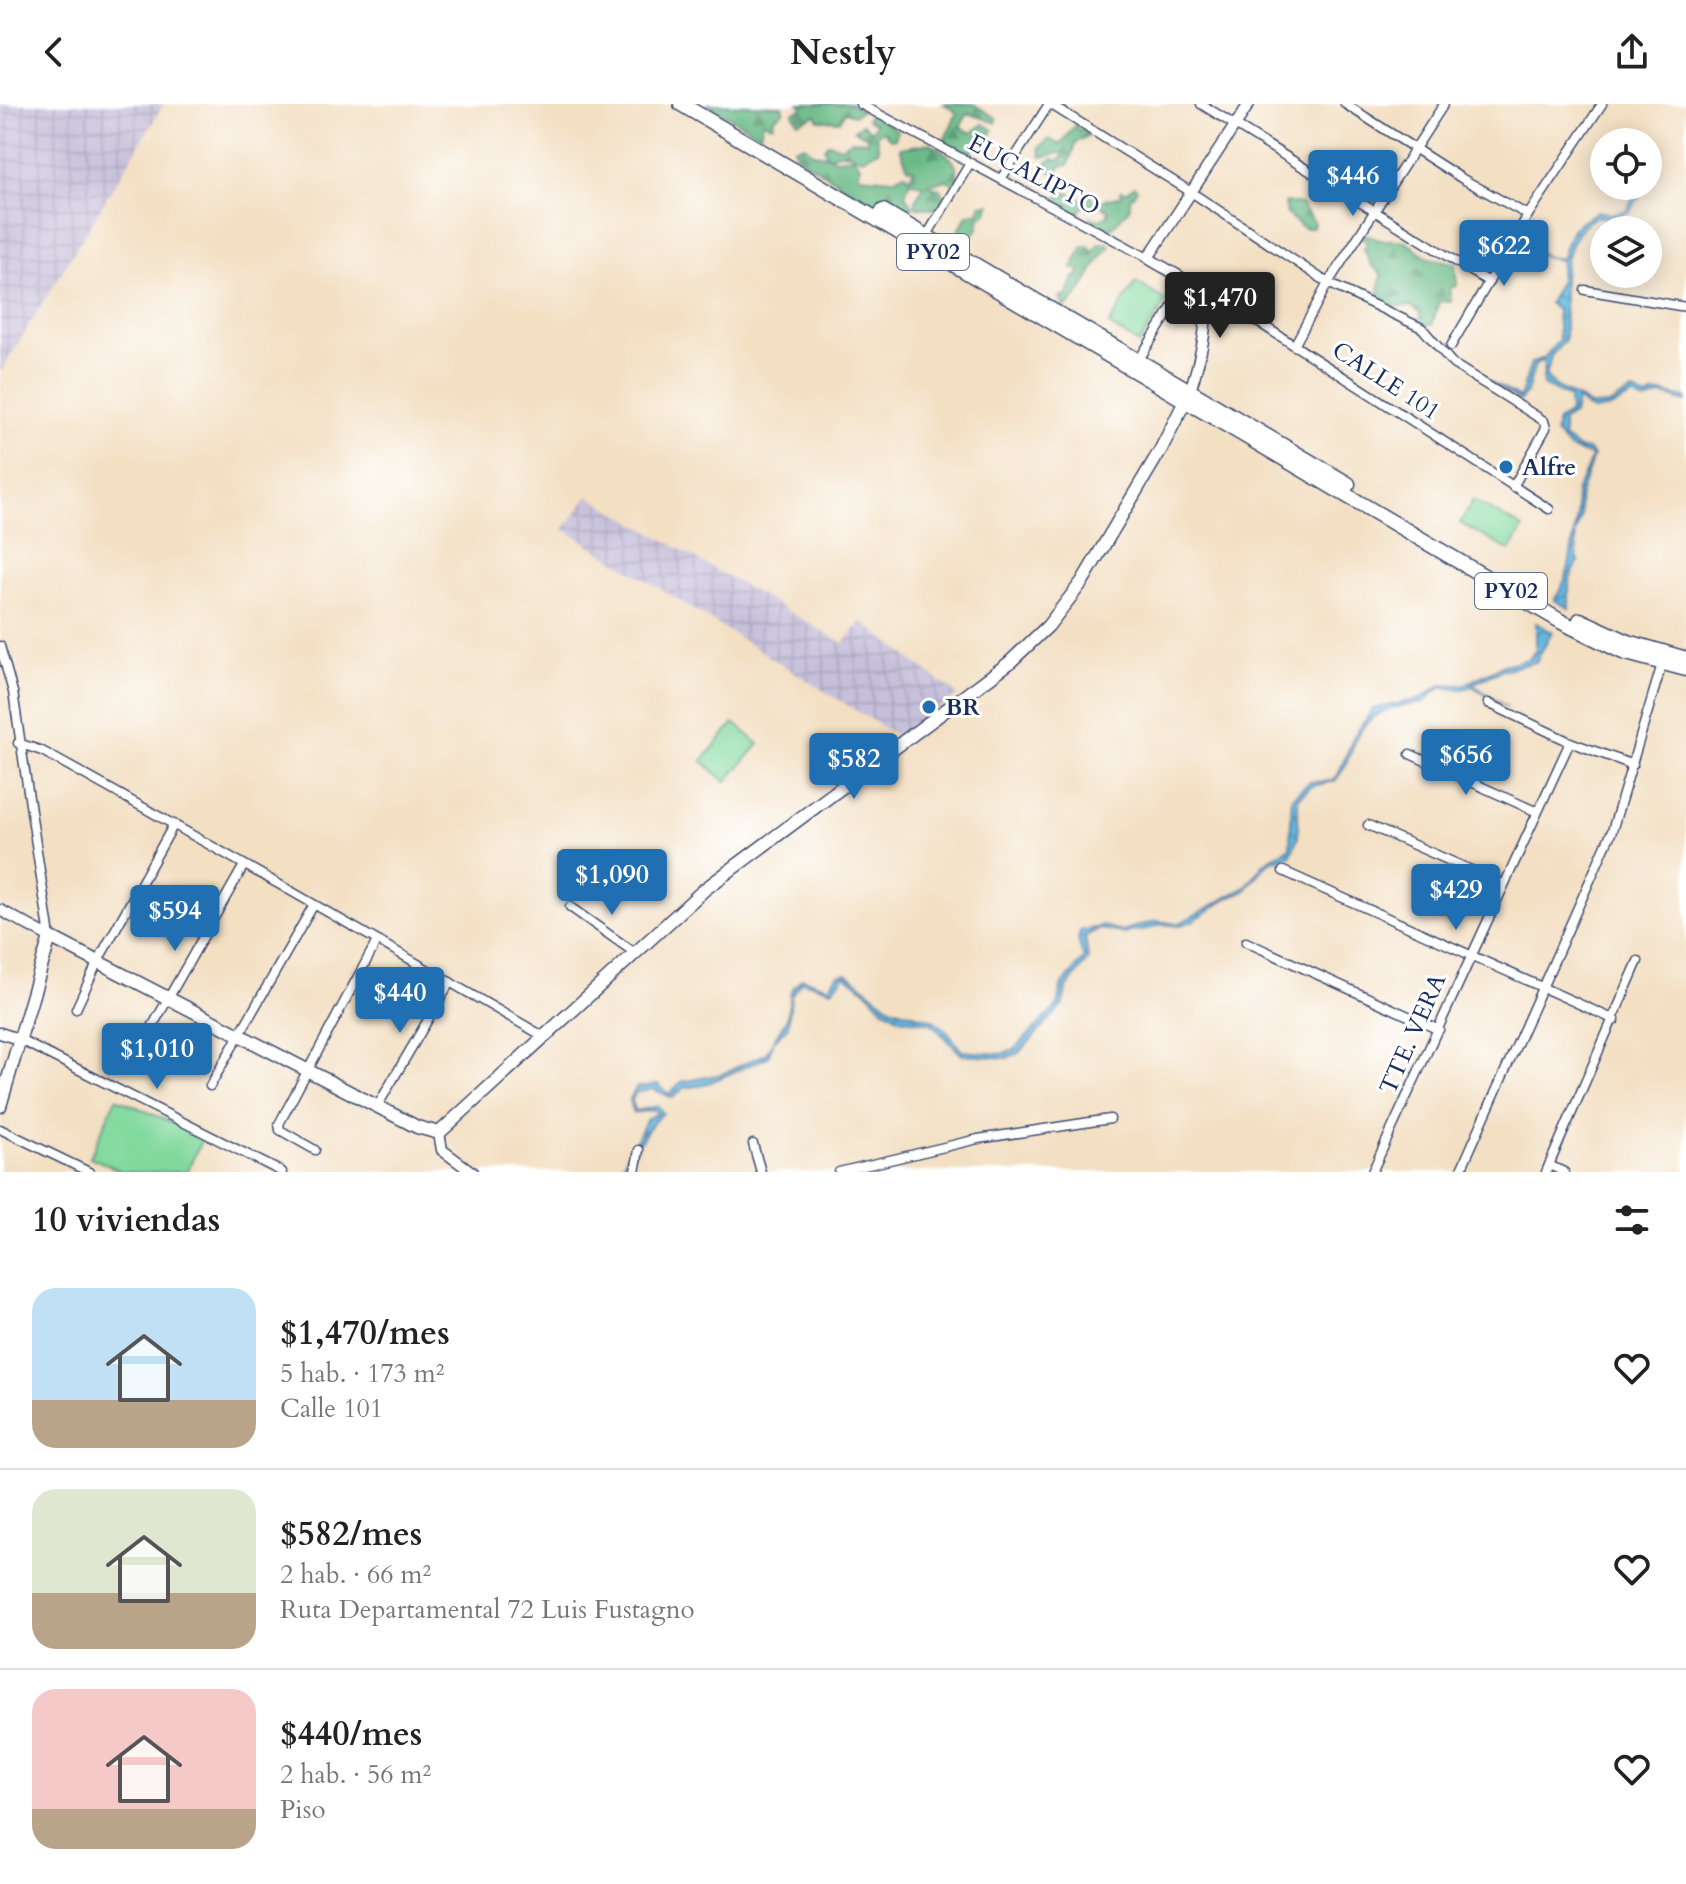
<!DOCTYPE html>
<html lang="es">
<head>
<meta charset="utf-8">
<style>
  body { margin:0; font-family:Cardo,serif; background:#f2f2f2; color:#222; height:100vh; display:flex; flex-direction:column; font-size:30px; white-space:nowrap }
  * { box-sizing:border-box; margin:0 }
  p { font-size:26px; color:#767676 }
  .icon { flex:none; width:44px; height:44px; fill:none; stroke:currentColor; stroke-width:2; stroke-linecap:round; stroke-linejoin:round }
  .map { position:relative; height:1068px; overflow:hidden }
  .side { display:flex; flex-direction:column; background:#fff; flex:1 }
  .side>* { flex:none }
  .controls { position:absolute; left:1590px; top:24px; display:grid; gap:16px }
  .controls a { display:grid; place-items:center; width:72px; height:72px; border-radius:50%; background:#fff; box-shadow:0 4px 20px #0003; font-size:40px }
  .price { position:absolute; translate:-50% -68px; padding:0 18px; border-radius:8px; background:#1f6fb2; color:#fff; font-size:26px; line-height:52px; filter:drop-shadow(0 2px 4px #0008) }
  .price::after { content:''; position:absolute; left:50%; top:48px; width:24px; height:18px; margin-left:-12px; background:inherit; clip-path:polygon(0 0,100% 0,50% 100%) }
  .price.current { background:#222; color:#fff }
  ul { padding:0; list-style:none }
  li { display:flex; align-items:center; gap:24px; height:200px; padding:0 32px }
  li+li { border-top:2px solid #e0e0e0 }
  li span { display:grid; place-items:center; flex:none; width:224px; height:160px; border-radius:24px; color:#555 }
  li>.icon { margin-inline-start:auto }
  span .icon { width:96px; height:96px; fill:#fffc; stroke-width:1 }
  li b { font-size:34px }
  h2 { display:flex; justify-content:space-between; align-items:center; height:96px; padding:0 32px; font-size:34px }
  header { display:flex; justify-content:space-between; align-items:center; height:104px; padding:0 32px; background:#fff; font-size:36px; font-weight:700 }
  .map>svg:first-child { display:block }
  .industrial { fill:url(#industrial-grid) }
  .forest { fill:url(#forest-firs); stroke:#427471; stroke-width:2 }
  .pitch { fill:#81d99d; stroke:#4e847e; stroke-width:2 }
  .water { fill:url(#water-waves); stroke:#3f739e; stroke-width:2 }
  .lines { fill:none; stroke-linecap:round; stroke-linejoin:round }
  .minor-casing { stroke:#3b496d; stroke-width:11 }
  .tertiary-casing { stroke:#3b496d; stroke-width:13 }
  .secondary-casing { stroke:#3b496d; stroke-width:15 }
  .trunk-casing { stroke:#3b496d; stroke-width:17 }
  .minor { stroke:#fff; stroke-width:8 }
  .tertiary { stroke:#fff; stroke-width:10 }
  .secondary { stroke:#fff; stroke-width:12 }
  .trunk { stroke:#fff; stroke-width:14 }
  .poi-dot { fill:#1f6fb2; stroke:#fff; stroke-width:3 }
  .labels { text-anchor:middle; dominant-baseline:central; stroke-width:6; stroke-linejoin:round; paint-order:stroke }
  .shield { fill:#fff; stroke:#5f6d8e; stroke-width:2 }
  .shield-label { font-size:22px; font-weight:bold; fill:#1b2f5e }
  .street-label { font-size:24px; fill:#1b2f5e; stroke:#fff }
  .poi-label { font-size:24px; font-weight:bold; fill:#1b2f5e; stroke:#fff; text-anchor:start }
</style>
</head>
<body>
<header><svg class="icon" aria-label="back" viewBox="0 0 24 24"><path d="M15 5l-7 7 7 7"/></svg>Nestly<svg class="icon" aria-label="share" viewBox="0 0 24 24"><path d="M12 15V3M7 8l5-5 5 5M5 13v7h14v-7"/></svg></header>
<div class="map">
<svg width="1686" height="1068" viewBox="0 0 1686 1068">
  <defs>
    <pattern id="industrial-grid" width="8" height="8" patternUnits="userSpaceOnUse" patternTransform="scale(2)"><rect width="8" height="8" fill="#c6c0da"/><path d="M0 4h8M4 0v8" fill="none" stroke="#aaa5be"/></pattern>
    <pattern id="forest-firs" width="22" height="20" patternUnits="userSpaceOnUse" patternTransform="scale(2)"><rect width="22" height="20" fill="#68b984"/><path d="M5 1l3.5 6h-7zM16 11l3.5 6h-7z" fill="#55976f"/></pattern>
    <pattern id="water-waves" width="16" height="10" patternUnits="userSpaceOnUse" patternTransform="scale(2)"><rect width="16" height="10" fill="#63b7df"/><path d="M0 5q4-4 8 0t8 0" fill="none" stroke="#5195b8"/></pattern>
  </defs>
  <rect width="100%" height="100%" fill="#fff"/>
  <filter id="ink" filterUnits="userSpaceOnUse"><feTurbulence type="fractalNoise" baseFrequency=".0125" numOctaves="2"/><feDisplacementMap in="SourceGraphic" scale="16" xChannelSelector="R" yChannelSelector="G"/><feConvolveMatrix kernelMatrix="1 2 1 2 8 2 1 2 1" color-interpolation-filters="sRGB"/></filter>
  <filter id="wash" filterUnits="userSpaceOnUse"><feTurbulence type="fractalNoise" baseFrequency=".006" numOctaves="4" result="noise"/><feDisplacementMap in="SourceGraphic" scale="32" xChannelSelector="R" yChannelSelector="G"/><feGaussianBlur stdDeviation="1.8" result="paint"/><feColorMatrix in="noise" values="0 0 0 0 0 0 0 0 0 0 0 0 0 0 0 0 0 1.4 0 .05"/><feComposite in="paint" operator="in"/></filter>
  <g filter="url(#wash)">
    <rect width="100%" height="100%" fill="#f3dfc2"/>
    <!-- industrial -->
    <g class="industrial">
      <path d="M0 0H164L0 269Z"/>
      <path d="M588 392 843 539 862 518 958 591 897 632 564 425Z"/>
    </g>
    <!-- forest -->
    <g class="forest">
      <path d="M707 0 782 2 784 7 774 14 773 21 763 18 760 31Z"/>
      <path d="M799 0H851L862 6 854 11 845 8 840 17 819 16 816 11 798 18 793 9 804 3Z"/>
      <path d="M944 0H973L997 15 996 19 968 9 960 23 971 29 983 20 993 26 989 34 984 30 977 34 971 52 942 41 957 9Z"/>
      <path d="M870 9 898 27 895 34 890 35 883 27 876 31 879 46 863 54C848 49 840 47 828 52L836 55 854 53 860 61 859 72 893 75 904 69 909 74 914 65 908 64 900 44 931 39C948 51 962 58 956 81L947 76 928 80 941 86 946 95 939 105 916 103 915 96 924 82 910 77 905 91 913 102 906 113 859 91 799 54 794 44 805 41 813 49 827 51 824 44 829 39 841 43 851 36 867 37 868 33 854 26 862 20 872 27 875 19 867 15Z"/>
      <path d="M1076 20 1078 26 1084 25 1089 31 1076 38 1068 61 1061 62 1058 69H1052L1046 60 1052 55 1059 57 1065 48 1041 53 1039 44 1049 35 1060 41Z"/>
      <path d="M1134 82 1137 85 1130 95V103L1113 123 1099 124 1089 118 1090 113 1099 116 1108 112V105L1099 101 1100 97 1122 92 1121 87 1127 88Z"/>
      <path d="M1064 85 1081 96 1088 87 1095 100 1088 104 1084 101 1078 110 1071 109 1067 100 1054 98Z"/>
      <path d="M1285 98 1301 101 1314 118 1313 124H1304L1286 110Z"/>
      <path d="M990 100 986 110 979 114V123L963 143H957L954 136 967 111 979 108 980 101Z"/>
      <path d="M1363 129 1379 136H1403L1429 154 1455 159 1457 182 1449 184 1451 198 1439 197 1432 221 1421 220 1420 209 1411 202 1386 203C1372 191 1382 184 1381 169L1371 161 1364 145 1367 138 1360 133Z"/>
      <path d="M1099 139 1109 140V144C1090 161 1088 190 1064 204L1060 193 1067 192 1074 173 1079 172V165H1072L1083 142 1090 143 1092 149Z"/>
    </g>
    <!-- pitch -->
    <g class="pitch">
      <path d="M1136 178 1166 197 1139 240 1109 221Z"/>
      <path d="M1473 396 1523 424 1510 447 1460 419Z"/>
      <path d="M734 619 759 640 726 678 702 657Z"/>
      <path d="M116 994 203 1032 187 1068H123L90 1053Z"/>
    </g>
    <!-- water -->
    <g class="water">
      <path d="M1638 82H1646L1630 107 1612 116 1597 112C1552 138 1566 193 1565 236L1551 252 1546 273C1553 284 1581 296 1593 302L1609 301 1632 287 1646 294C1663 284 1669 292 1686 294V298L1662 291 1644 298 1632 292 1610 304 1593 307 1577 296 1574 310 1563 317V334L1579 345 1588 346 1593 352 1579 394 1581 412 1575 430 1578 458 1569 477V504L1554 496C1573 471 1571 441 1577 412 1578 404 1575 395 1577 387 1581 375 1589 365 1591 352L1570 345 1555 329 1558 317 1570 309 1569 294 1543 281 1544 256 1535 260 1527 288 1520 297 1478 271 1520 294 1531 259 1544 254 1559 236 1557 206 1549 199 1560 178 1561 156C1545 154 1532 147 1521 136L1547 153 1561 155 1572 125 1597 107 1611 110 1627 106Z"/>
      <path d="M1536 519 1552 528 1536 558 1502 566 1472 580 1508 604 1472 582C1454 592 1443 572 1425 598 1390 604 1365 607 1352 645 1347 658 1344 666 1335 677L1312 682 1298 694V733L1291 751 1268 759 1244 788 1228 794 1193 817 1179 822 1162 820 1142 827 1133 826 1126 830 1099 825 1085 832 1088 856 1066 885 1063 901 1020 948 1008 954 962 951 931 919 900 914 884 905 869 889 845 871 832 886 802 877 791 892 788 922 773 938 768 953 704 981 684 984 673 994 653 985 635 989 632 997 634 1007 658 1002 663 1009C642 1026 637 1050 619 1068 627 1049 639 1035 646 1016L658 1009 653 1006 633 1009 630 995 636 984 658 980 668 990 682 978 723 970 766 949 787 914 791 886 802 874 829 883 837 871 847 869 890 903 933 916 945 925 962 947 1000 950 1014 946 1059 900 1061 883 1084 854 1078 836 1080 827 1104 822 1121 827 1157 817 1178 820 1246 783 1264 759 1290 743 1292 693 1310 678 1331 677 1338 671 1354 632 1373 605 1420 595 1441 581H1463L1504 561 1529 555 1536 545Z"/>
    </g>
  </g>
  <g filter="url(#ink)">
    <g class="lines">
      <!-- minor casing -->
      <g class="minor-casing">
        <g id="minor">
          <path d="M860 0 1148 154"/>
          <path d="M1050 0 1191 88 1328 179 1422 224 1453 260 1544 317 1546 324 1513 383"/>
          <path d="M1201 0 1489 178"/>
          <path d="M1345 0 1461 74 1528 111"/>
          <path d="M1001 75 1049 0"/>
          <path d="M926 133 970 59"/>
          <path d="M1585 186 1686 203"/>
          <path d="M1294 242 1328 179 1444 0"/>
          <path d="M1451 242 1528 111 1602 0"/>
          <path d="M1138 257 1181 189 1198 186 1261 220 1549 405"/>
          <path d="M0 542 13 588 50 833"/>
          <path d="M1488 599 1570 638 1633 661"/>
          <path d="M18 639 42 647C210 740 377 836 543 932"/>
          <path d="M1410 650 1535 707"/>
          <path d="M1368 721 1503 780"/>
          <path d="M1283 767 1615 916"/>
          <path d="M570 803 635 849"/>
          <path d="M1246 838 1439 926"/>
          <path d="M76 905 99 855 174 720"/>
          <path d="M18 935 282 1068"/>
          <path d="M136 951 243 763"/>
          <path d="M210 982 313 802"/>
          <path d="M378 1001 450 878"/>
          <path d="M0 1025 89 1068"/>
          <path d="M753 1040 761 1068"/>
          <path d="M315 1046 280 1026 279 1020 377 837"/>
          <path d="M1549 1061 1564 1068"/>
          <path d="M635 1068 639 1046"/>
          <path d="M839 1068 978 1035 1110 1015"/>
          <path d="M1372 1068 1570 638"/>
          <path d="M1460 1068 1612 727 1662 560"/>
          <path d="M1546 1068 1638 857"/>
        </g>
      </g>
      <!-- tertiary casing -->
      <g class="tertiary-casing">
        <g id="tertiary">
          <path d="M1190 287C1197 264 1217 203 1196 184 1182 172 1163 164 1148 154L1249 0"/>
          <path d="M0 806 50 833"/>
          <path d="M0 929 18 935"/>
          <path d="M439 1029 442 1046 472 1068"/>
        </g>
      </g>
      <!-- secondary casing -->
      <g class="secondary-casing">
        <path id="secondary" d="M0 1002 50 833 417 1023 439 1029 705 785 1009 559 1048 522 1082 478 1161 345 1188 291"/>
      </g>
      <!-- trunk casing -->
      <g class="trunk-casing">
        <g id="trunk">
          <path d="M681 0 1562 518 1623 548 1686 565"/>
          <path d="M883 107 1348 380"/>
          <path d="M1580 516 1628 538 1686 555"/>
        </g>
      </g>
      <!-- minor -->
      <use href="#minor" class="minor"/>
      <!-- tertiary -->
      <use href="#tertiary" class="tertiary"/>
      <!-- secondary -->
      <use href="#secondary" class="secondary"/>
      <!-- trunk -->
      <use href="#trunk" class="trunk"/>
    </g>
  </g>
  <!-- markers -->
  <g class="poi-dot">
    <circle cx="1506" cy="363" r="8"/>
    <circle cx="929" cy="603" r="8"/>
  </g>
  <g class="labels">
    <!-- shield labels -->
    <g class="shield">
      <rect x="897" y="130" width="72" height="36" rx="6"/>
      <rect x="1475" y="469" width="72" height="36" rx="6"/>
    </g>
    <g class="shield-label">
      <text x="933" y="148">PY02</text>
      <text x="1511" y="487">PY02</text>
    </g>
    <!-- street labels -->
    <g class="street-label">
      <text transform="translate(1034 71) rotate(28)">EUCALIPTO</text>
      <text transform="translate(1386 277) rotate(33)">CALLE 101</text>
      <text transform="translate(1413 930) rotate(-66)">TTE. VERA</text>
    </g>
    <!-- poi labels -->
    <g class="poi-label">
      <text x="1522" y="363">Alfre</text>
      <text x="945" y="603">BR</text>
    </g>
  </g>
</svg>
<div class="controls">
<a><svg class="icon" aria-label="locate" viewBox="0 0 24 24"><circle cx="12" cy="12" r="6"/><path d="M12 2v4M12 18v4M2 12h4M18 12h4"/></svg></a>
<a><svg class="icon" aria-label="layers" viewBox="0 0 24 24"><path d="M12 4l9 5-9 5-9-5zM3 14l9 5 9-5"/></svg></a>
</div>
<b class="price" style="left:1353px;top:114px">$446</b>
<b class="price" style="left:1504px;top:184px">$622</b>
<b class="price current" style="left:1220px;top:236px">$1,470</b>
<b class="price" style="left:1466px;top:693px">$656</b>
<b class="price" style="left:854px;top:697px">$582</b>
<b class="price" style="left:612px;top:813px">$1,090</b>
<b class="price" style="left:1456px;top:828px">$429</b>
<b class="price" style="left:175px;top:849px">$594</b>
<b class="price" style="left:400px;top:931px">$440</b>
<b class="price" style="left:157px;top:987px">$1,010</b>
</div>
<section class="side">
<h2>10 viviendas<svg class="icon" aria-label="filters" viewBox="0 0 24 24"><path d="M4 7h16M4 17h16"/><circle cx="9" cy="7" r="2"/><circle cx="15" cy="17" r="2"/></svg></h2>
<ul>
<li><span style="background:linear-gradient(#bfe0f5 70%,#b9a48a 0)"><svg class="icon" aria-label="home" viewBox="0 0 24 24"><path d="M3 11l9-7 9 7M6 9v11h12V9"/></svg></span><div><b>$1,470/mes</b><p>5 hab. · 173 m²</p><p>Calle 101</p></div><svg class="icon" aria-label="heart" viewBox="0 0 24 24"><path d="M12 20l-8-8c-3-5 5-10 8-4 3-6 11-1 8 4z"/></svg></li>
<li><span style="background:linear-gradient(#dfe7d0 65%,#b9a48a 0)"><svg class="icon" aria-label="home" viewBox="0 0 24 24"><path d="M3 11l9-7 9 7M6 9v11h12V9"/></svg></span><div><b>$582/mes</b><p>2 hab. · 66 m²</p><p>Ruta Departamental 72 Luis Fustagno</p></div><svg class="icon" aria-label="heart" viewBox="0 0 24 24"><path d="M12 20l-8-8c-3-5 5-10 8-4 3-6 11-1 8 4z"/></svg></li>
<li><span style="background:linear-gradient(#f6c9c9 75%,#b9a48a 0)"><svg class="icon" aria-label="home" viewBox="0 0 24 24"><path d="M3 11l9-7 9 7M6 9v11h12V9"/></svg></span><div><b>$440/mes</b><p>2 hab. · 56 m²</p><p>Piso</p></div><svg class="icon" aria-label="heart" viewBox="0 0 24 24"><path d="M12 20l-8-8c-3-5 5-10 8-4 3-6 11-1 8 4z"/></svg></li>
</ul>
</section>
</body>
</html>
